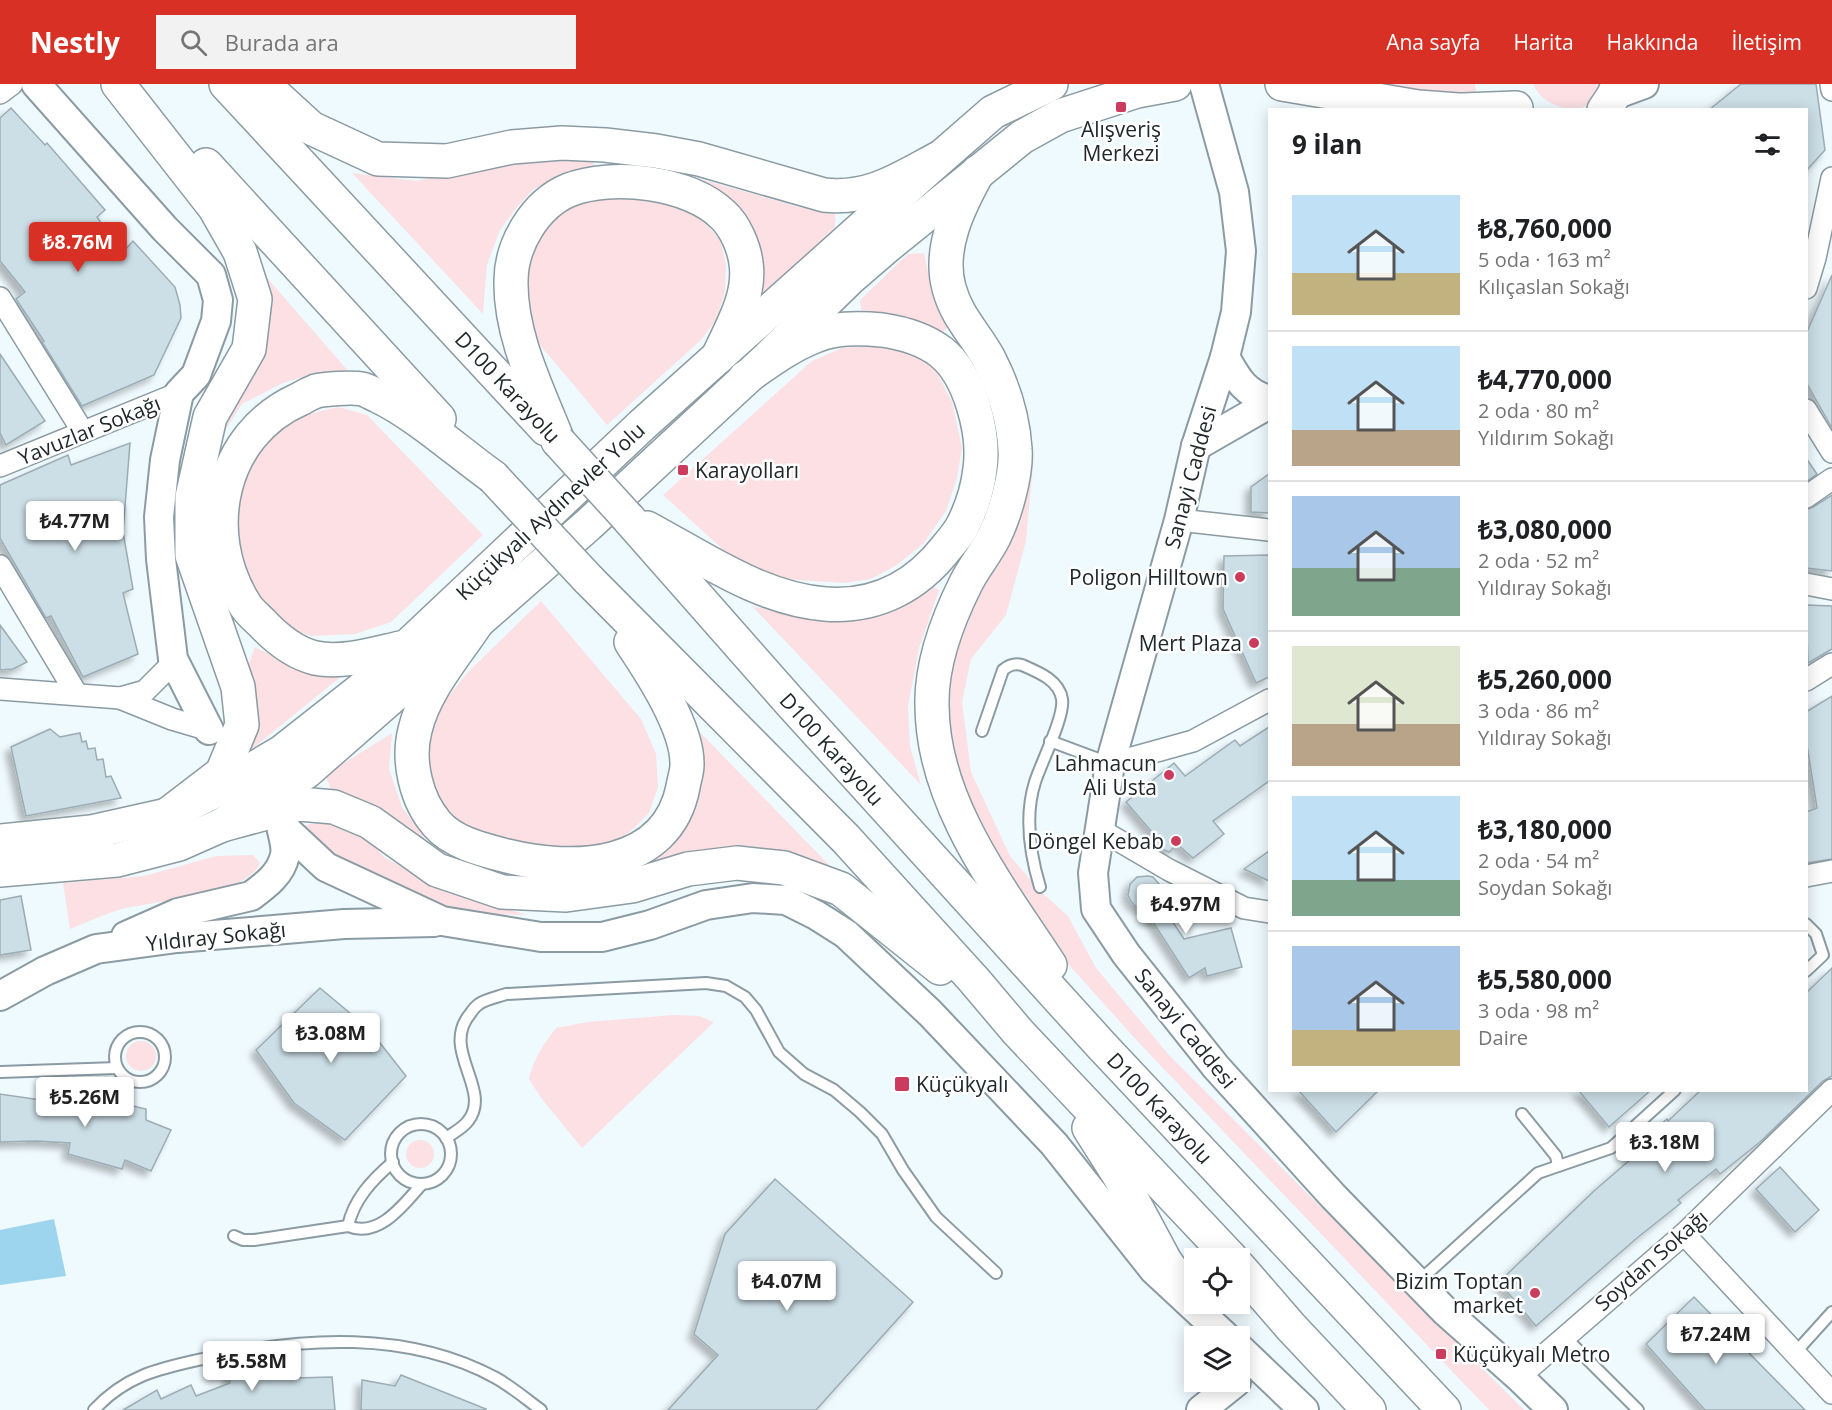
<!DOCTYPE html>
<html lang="tr">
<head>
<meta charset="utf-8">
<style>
  body { margin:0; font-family:"Open Sans",sans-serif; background:#f2f2f2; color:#202124; height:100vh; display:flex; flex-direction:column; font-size:22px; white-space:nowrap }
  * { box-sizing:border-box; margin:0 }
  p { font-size:20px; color:#757577 }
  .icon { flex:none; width:33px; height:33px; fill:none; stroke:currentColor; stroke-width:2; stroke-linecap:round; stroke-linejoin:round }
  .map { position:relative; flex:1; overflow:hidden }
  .details { position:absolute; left:1268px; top:24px; width:540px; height:984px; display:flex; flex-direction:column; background:#fff; border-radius:0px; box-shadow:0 3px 15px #0003 }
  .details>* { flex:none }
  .fabs { position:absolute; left:1184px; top:1164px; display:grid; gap:12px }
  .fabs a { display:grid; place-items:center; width:66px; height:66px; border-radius:0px; background:#fff; box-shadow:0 3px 15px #0003; font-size:30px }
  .price { position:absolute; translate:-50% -51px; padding:0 14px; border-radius:6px; background:#fff; color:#222; font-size:20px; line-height:39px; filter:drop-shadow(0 2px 3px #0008) }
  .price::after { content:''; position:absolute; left:50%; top:36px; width:18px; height:14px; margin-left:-9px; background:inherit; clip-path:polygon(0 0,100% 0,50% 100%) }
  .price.selected { background:#d93025; color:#fff }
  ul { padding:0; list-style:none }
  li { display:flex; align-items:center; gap:18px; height:150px; padding:0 24px }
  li+li { border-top:2px solid #e0e0e0 }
  li span { display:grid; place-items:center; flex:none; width:168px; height:120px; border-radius:0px; color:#555 }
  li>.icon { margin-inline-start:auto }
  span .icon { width:72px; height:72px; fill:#fffc; stroke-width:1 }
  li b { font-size:26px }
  h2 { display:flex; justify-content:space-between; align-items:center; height:72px; padding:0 24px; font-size:26px }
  header { display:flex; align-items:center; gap:36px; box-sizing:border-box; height:84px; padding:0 30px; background:#d93025; color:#fff }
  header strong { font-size:28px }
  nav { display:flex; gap:33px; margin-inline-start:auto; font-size:21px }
  .search { width:420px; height:54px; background:#f2f2f2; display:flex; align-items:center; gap:15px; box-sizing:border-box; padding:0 21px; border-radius:0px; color:#757577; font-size:22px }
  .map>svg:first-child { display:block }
  .green { fill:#fce0e3 }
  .water { fill:#9dd5ee }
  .building { fill:#ccdee6; stroke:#9cacb4; stroke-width:1.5; filter:url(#shadow) }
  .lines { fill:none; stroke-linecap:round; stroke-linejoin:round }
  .lane-casing { stroke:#8b9ba3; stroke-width:14 }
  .street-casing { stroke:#8b9ba3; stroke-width:24 }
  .secondary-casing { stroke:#8b9ba3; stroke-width:32 }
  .primary-casing { stroke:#8b9ba3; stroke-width:36 }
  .highway-casing { stroke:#8b9ba3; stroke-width:36 }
  .lane { stroke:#fff; stroke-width:10 }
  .street { stroke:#fff; stroke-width:21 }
  .secondary { stroke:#fff; stroke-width:28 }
  .primary { stroke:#fff; stroke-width:33 }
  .highway { stroke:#fff; stroke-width:33 }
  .highway-bridge-casing { stroke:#8b9ba3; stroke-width:36; stroke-linecap:butt }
  .highway-bridge { stroke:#fff; stroke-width:33 }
  .poi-dot { fill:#cb3b5e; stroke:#fff; stroke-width:2 }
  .labels { text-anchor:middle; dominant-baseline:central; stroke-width:5; stroke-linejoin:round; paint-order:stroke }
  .poi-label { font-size:21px; fill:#21282b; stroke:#fff; text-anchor:end }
  .street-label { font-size:21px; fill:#21282b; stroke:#fff }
</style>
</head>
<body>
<header>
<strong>Nestly</strong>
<div class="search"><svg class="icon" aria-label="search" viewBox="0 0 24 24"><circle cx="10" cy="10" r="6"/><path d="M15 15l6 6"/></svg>Burada ara</div>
<nav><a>Ana sayfa</a><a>Harita</a><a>Hakkında</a><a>İletişim</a></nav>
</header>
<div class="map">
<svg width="1832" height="1326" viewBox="0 0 1832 1326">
  <defs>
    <filter id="shadow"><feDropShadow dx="-5.5" dy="5.5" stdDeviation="3" flood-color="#0004"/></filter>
  </defs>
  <rect width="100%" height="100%" fill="#effafe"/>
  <!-- green -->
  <g class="green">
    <path d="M1355 0H1475L1476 10 1402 8Z"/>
    <path d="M1533 0H1610C1606 5 1603 11 1598 15 1577 33 1544 24 1533 0Z"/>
    <path d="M564 74 590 75 597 84 563 93 534 105 518 122 500 146 487 181 483 230 352 89 416 97 452 89Z"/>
    <path d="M689 92 803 124 835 126V143L759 215 705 101Z"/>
    <path d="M615 112 655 114 688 127 705 139 720 155 726 180 725 208 716 236 701 256 607 341C590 320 573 300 556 280 550 272 541 264 536 255 518 216 524 154 563 129 579 118 597 115 615 112Z"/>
    <path d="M924 169 932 208 949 242 937 255 862 230 860 216 908 170Z"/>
    <path d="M262 188 349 288 309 291 283 299 242 320 211 368Z"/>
    <path d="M880 261 907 269 934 283 952 318 962 364 957 394 946 427 924 459 897 481 871 495 844 499 781 495 737 478 663 411 812 277 842 264Z"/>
    <path d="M338 323 367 331 483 451 391 538 355 550 312 552 278 542 264 524 245 485 238 448 237 418 246 383 269 351 301 332Z"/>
    <path d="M1034 371 1026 457 1006 531 971 575 962 618 971 688 1010 772 1039 806 1068 832 1096 884 1169 971 1524 1326H1489L1141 961 1051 861 998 785 962 707 943 611 955 559 978 506 1010 451Z"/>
    <path d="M927 499 939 506 919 564 908 622 910 663 921 701 752 522 793 532 827 534Z"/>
    <path d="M541 517 641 635 656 670 658 703 649 729 630 748 605 764 559 772 459 743 437 722 423 683 425 650 440 623 468 588Z"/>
    <path d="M255 563 284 578 343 591 252 665 251 607 247 584Z"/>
    <path d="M687 635 837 789 639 791 632 781 661 758Z"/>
    <path d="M392 649 389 685 402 723 438 773 335 714 325 691Z"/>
    <path d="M323 738 340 742 367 754 385 774 428 796 475 815 527 831 489 830 436 820 328 770 294 743Z"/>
    <path d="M253 771 260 779C249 811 152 817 122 825 105 830 87 838 70 845L63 799 144 792 216 772Z"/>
    <path d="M674 931 699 932 714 938 582 1064 542 1015 529 995C533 976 544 959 556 944L588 938Z"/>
    <circle cx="141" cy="972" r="15"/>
    <circle cx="420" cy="1070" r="14"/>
  </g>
  <!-- water -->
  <path class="water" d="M54 1135 66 1192 0 1201V1146Z"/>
  <!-- building -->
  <g class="building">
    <path d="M1741 0H1816L1825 66 1806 87V26H1709Z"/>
    <path d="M11 24 45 61 47 59 105 126 97 133 122 169 133 157 175 203 180 221 181 234 154 291 82 322 42 258 44 257 16 215 25 208 0 177V34Z"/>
    <path d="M1832 191V344L1806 298V250Z"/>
    <path d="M0 270 45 337 6 361 0 349Z"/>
    <path d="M130 359 123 448 133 505 123 509 138 570 83 593 51 532 46 534 0 454V401L68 371 71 381Z"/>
    <path d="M1806 374 1817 390 1806 398Z"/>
    <path d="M1269 390V429L1251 428V403Z"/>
    <path d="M1832 411V487L1806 484V426L1813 423Z"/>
    <path d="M1269 471V593L1256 599 1223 525 1224 472Z"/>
    <path d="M1806 521 1832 522V565L1808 579Z"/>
    <path d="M0 541 27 578 13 585 0 586Z"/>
    <path d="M1832 612V775L1806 779V728L1817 724 1806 655V628Z"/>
    <path d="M1269 643V697L1213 737 1224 750 1193 774 1177 760 1169 768 1150 760 1158 755 1126 718 1174 679 1185 692 1235 656 1240 662Z"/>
    <path d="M50 645 60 653 80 649 82 658 86 657 88 665 95 664 97 676 103 675 106 693 111 692 121 714 26 732 11 663Z"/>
    <path d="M1269 767V797L1244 785Z"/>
    <path d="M1148 792 1153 793 1160 801 1161 820 1184 855 1231 844 1242 883 1207 892 1205 884 1189 894 1146 827 1135 822 1131 817 1128 811 1130 800 1137 793Z"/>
    <path d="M21 812 31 866 0 871V816Z"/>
    <path d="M1832 884V992L1823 997 1760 1058 1720 1090 1716 1085 1678 1116 1681 1119 1637 1154 1536 1242 1499 1198 1594 1107 1639 1068 1634 1064 1667 1035 1668 1037 1701 1006H1806V909Z"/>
    <path d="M320 904 369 945 406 992 345 1056 294 1019 256 966Z"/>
    <path d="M1298 1006H1379L1336 1048Z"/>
    <path d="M1578 1006H1651L1609 1043Z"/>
    <path d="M78 1009 146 1025V1036L171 1046 151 1087 125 1076 122 1085 68 1070 70 1059 36 1057 0 1058V1010L41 1016H78Z"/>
    <path d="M1780 1083 1819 1126 1795 1148 1756 1105Z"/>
    <path d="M775 1095 913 1218 816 1326H668L718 1271 694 1250 725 1150Z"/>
    <path d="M1694 1213 1805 1326H1705L1646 1260Z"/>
    <path d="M293 1275 296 1294 332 1293 335 1326H123L157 1306 161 1315 191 1301 196 1312 230 1299 228 1283Z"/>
    <path d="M401 1291 486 1325V1326H361L362 1296 395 1302Z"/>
  </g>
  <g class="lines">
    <!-- lane casing -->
    <g class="lane-casing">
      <g id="lane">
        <path d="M982 647 1003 586C1009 581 1014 579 1022 581 1038 588 1059 596 1062 615 1065 632 1041 679 1035 698 1024 733 1030 770 1040 803"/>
        <path d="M1050 657 1109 679"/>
        <path d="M1806 840 1816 850 1823 871 1806 887"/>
        <circle cx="140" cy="973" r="25"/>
        <path d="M0 988 117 984"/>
        <path d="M1522 1030 1556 1072 1558 1082"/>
        <circle cx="421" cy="1070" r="30"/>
        <path d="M446 1054C453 1049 463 1044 468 1037 493 1006 440 966 470 930 472 927 476 922 479 920 486 915 498 913 506 910L706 899 726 902 745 913 756 926 779 968 804 990 834 1006 860 1028 882 1050 903 1086 936 1133 996 1189"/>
        <path d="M348 1142C354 1115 372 1096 393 1078"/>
        <path d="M234 1152 243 1156H254L348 1142C379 1155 404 1120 422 1100"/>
        <path d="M1418 1198 1538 1089 1611 1064 1675 1006"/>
        <path d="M1565 1253 1638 1326"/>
        <path d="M1795 1269 1832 1228"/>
        <path d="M94 1326C127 1290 162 1284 207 1274 302 1253 408 1246 496 1294 512 1303 526 1315 541 1326"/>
      </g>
    </g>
    <!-- street casing -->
    <g class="street-casing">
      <g id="street">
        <path d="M1831 0 1832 6"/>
        <path d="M0 9 12 0"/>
        <path d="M1806 204 1815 174 1832 94"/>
        <path d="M0 214 83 348"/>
        <path d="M1806 326 1832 368"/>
        <path d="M0 382 179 309"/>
        <path d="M1806 413 1832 395"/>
        <path d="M1179 436 1269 446"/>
        <path d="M0 482 76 609"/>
        <path d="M1806 500 1832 505"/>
        <path d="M1806 596 1832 580"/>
        <path d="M0 605 120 614 172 635 209 646"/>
        <path d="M120 614 145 607 168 584 173 575"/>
        <path d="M1110 680 1193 657 1269 616"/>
        <path d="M1099 745 1169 786 1244 824 1269 828"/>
        <path d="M1806 792 1832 787"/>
        <path d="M1684 1150 1832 1309"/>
        <path d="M1519 1293 1684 1150 1832 1006"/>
      </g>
    </g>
    <!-- secondary casing -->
    <g class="secondary-casing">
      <g id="secondary">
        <path d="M36 0 165 145 211 191 218 216 216 237 196 291 179 309 165 376 159 433 161 475 173 575 209 646"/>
        <path d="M1204 0 1234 108 1241 167 1236 228 1225 273 1196 362 1179 436 1110 680 1093 789 1096 825 1126 870 1216 983 1333 1112 1445 1227 1519 1293 1553 1326"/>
        <path d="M1614 11 1644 0"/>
        <path d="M1225 273C1237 294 1244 309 1269 316"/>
        <path d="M1196 362 1269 320"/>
        <path d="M281 741 326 783 442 837 541 853H602L650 841 706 821 753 814 786 816 816 831 846 850 930 929 1054 1060 1154 1186 1225 1252"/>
        <path d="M126 852 178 829 251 812C266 801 281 790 285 771 287 762 282 750 281 741"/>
        <path d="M0 912 45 887 96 865 177 854 262 847 344 840 434 838"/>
        <path d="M1239 1264 1304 1326"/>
        <path d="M1201 1326 1236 1298"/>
      </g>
    </g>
    <!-- primary casing -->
    <g class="primary-casing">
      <g id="primary">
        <path d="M1282 0 1418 23 1458 26"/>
        <path d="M1463 26 1516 24"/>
        <path d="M1604 26 1614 11 1618 0"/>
        <path d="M0 757 91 748 167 731 221 704 282 668 362 605 642 341 930 83 993 28 1051 0"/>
        <path d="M0 786 117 776 179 760 222 741 306 688 588 441 768 274 850 194 886 163 1022 53 1060 32 1137 7 1175 0"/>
      </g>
    </g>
    <!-- highway casing -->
    <g class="highway-casing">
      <g id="highway">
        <path d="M118 0 215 124 240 168 255 215 249 265 210 333 192 413V471L238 603 242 641 222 689 167 731"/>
        <path d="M226 0 546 345"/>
        <path d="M263 0 311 44 378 75 447 77 512 63 562 59 605 61 656 67 699 75 824 111C871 116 901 94 941 73"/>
        <path d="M206 81 439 335"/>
        <path d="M978 88C959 122 938 164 949 204 957 234 975 249 989 275 1004 304 1013 332 1015 365 1017 389 1005 431 994 453 986 469 974 483 966 499 948 535 931 579 932 621 932 718 999 803 1050 881"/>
        <path d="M558 357C538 306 510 252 511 197 511 161 535 120 569 106 612 89 690 98 723 131 735 142 744 163 746 179 751 212 731 244 718 273"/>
        <path d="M628 434 790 618 1101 961 1444 1326"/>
        <path d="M647 444C703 474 761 515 825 520 876 524 917 502 947 463 953 456 959 449 963 441 971 425 978 403 980 385 985 349 970 291 941 268 924 255 903 249 882 246 861 244 835 243 815 252 789 262 767 279 745 294"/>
        <path d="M588 495 846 755 974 896 1018 948 1231 1174"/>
        <path d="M476 540C454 573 424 607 415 646 407 677 416 716 437 740 453 759 484 766 507 772 572 788 667 786 683 703 684 696 687 688 687 681 688 644 651 588 631 558"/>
        <path d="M405 563C377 569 344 580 315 574 295 569 276 554 262 539 256 533 248 527 244 519 200 448 220 350 300 315 305 312 311 309 316 307 324 305 353 303 362 305 367 306 373 310 378 312 416 330 458 368 493 393"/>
        <path d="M222 741 299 720 334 723 370 738 437 786 502 808 566 811 632 802 688 785 737 779 784 784 841 805 940 884"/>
        <path d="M1089 1044 1120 1093 1165 1177 1194 1219"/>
        <path d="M1239 1183 1291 1243 1369 1326"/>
      </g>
    </g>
    <!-- lane -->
    <use href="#lane" class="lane"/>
    <!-- street -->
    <use href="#street" class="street"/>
    <!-- secondary -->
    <use href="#secondary" class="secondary"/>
    <!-- primary -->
    <use href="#primary" class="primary"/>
    <!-- highway -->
    <use href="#highway" class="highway"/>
    <!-- highway-bridge casing -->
    <g class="highway-bridge-casing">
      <g id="highway-bridge">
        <path d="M558 357 628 434"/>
        <path d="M493 393 588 495"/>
      </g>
    </g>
    <!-- highway-bridge -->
    <use href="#highway-bridge" class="highway-bridge"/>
  </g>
  <!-- markers -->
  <g class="poi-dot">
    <rect x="1115" y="17" width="12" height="12" rx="3"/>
    <rect x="677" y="380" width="12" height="12" rx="3"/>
    <circle cx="1240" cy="493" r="6"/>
    <circle cx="1254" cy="559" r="6"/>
    <circle cx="1169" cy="691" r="6"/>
    <circle cx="1176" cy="757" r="6"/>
    <rect x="894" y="992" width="16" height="16" rx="3"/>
    <circle cx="1535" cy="1209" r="6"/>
    <rect x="1435" y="1264" width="12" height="12" rx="3"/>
  </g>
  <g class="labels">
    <!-- poi labels -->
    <g class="poi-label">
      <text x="1121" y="45" text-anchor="middle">Alışveriş<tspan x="1121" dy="24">Merkezi</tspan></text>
      <text x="695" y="386" text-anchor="start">Karayolları</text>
      <text x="1228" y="493">Poligon Hilltown</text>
      <text x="1242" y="559">Mert Plaza</text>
      <text x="1157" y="679">Lahmacun<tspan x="1157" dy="24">Ali Usta</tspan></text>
      <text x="1164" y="757">Döngel Kebab</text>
      <text x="916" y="1000" text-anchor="start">Küçükyalı</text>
      <text x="1523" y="1197">Bizim Toptan<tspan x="1523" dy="24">market</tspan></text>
      <text x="1453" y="1270" text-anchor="start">Küçükyalı Metro</text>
    </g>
    <!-- street labels -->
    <g class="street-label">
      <text transform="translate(508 303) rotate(47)">D100 Karayolu</text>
      <text transform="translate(89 346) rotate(-22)">Yavuzlar Sokağı</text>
      <text transform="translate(1190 393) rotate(-75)">Sanayi Caddesi</text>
      <text transform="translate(550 427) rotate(-43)">Küçükyalı Aydınevler Yolu</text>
      <text transform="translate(832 665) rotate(48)">D100 Karayolu</text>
      <text transform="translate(216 852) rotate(-6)">Yıldıray Sokağı</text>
      <text transform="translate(1186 944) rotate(51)">Sanayi Caddesi</text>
      <text transform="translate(1160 1024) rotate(47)">D100 Karayolu</text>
      <text transform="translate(1651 1176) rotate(-41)">Soydan Sokağı</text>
    </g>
  </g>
</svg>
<div class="fabs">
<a><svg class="icon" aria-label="locate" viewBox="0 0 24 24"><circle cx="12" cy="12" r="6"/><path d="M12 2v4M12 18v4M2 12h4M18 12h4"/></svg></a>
<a><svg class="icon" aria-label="layers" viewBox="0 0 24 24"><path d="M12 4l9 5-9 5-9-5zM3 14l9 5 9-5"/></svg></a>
</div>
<b class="price selected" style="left:78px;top:189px">₺8.76M</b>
<b class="price" style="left:75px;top:468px">₺4.77M</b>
<b class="price" style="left:1186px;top:851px">₺4.97M</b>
<b class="price" style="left:331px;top:980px">₺3.08M</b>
<b class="price" style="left:85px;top:1044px">₺5.26M</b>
<b class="price" style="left:1665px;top:1089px">₺3.18M</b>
<b class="price" style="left:787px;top:1228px">₺4.07M</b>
<b class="price" style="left:1716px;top:1281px">₺7.24M</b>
<b class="price" style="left:252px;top:1308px">₺5.58M</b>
<section class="details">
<h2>9 ilan<svg class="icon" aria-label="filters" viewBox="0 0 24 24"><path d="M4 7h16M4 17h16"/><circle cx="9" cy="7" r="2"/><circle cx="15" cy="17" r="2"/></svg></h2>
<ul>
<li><span style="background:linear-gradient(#bfe0f5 65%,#c2b280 0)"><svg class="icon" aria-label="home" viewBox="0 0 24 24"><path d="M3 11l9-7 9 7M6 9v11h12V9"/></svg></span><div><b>₺8,760,000</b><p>5 oda · 163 m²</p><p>Kılıçaslan Sokağı</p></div></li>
<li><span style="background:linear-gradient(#bfe0f5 70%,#b9a48a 0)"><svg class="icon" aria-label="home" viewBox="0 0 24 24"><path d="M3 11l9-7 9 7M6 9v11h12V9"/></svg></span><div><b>₺4,770,000</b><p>2 oda · 80 m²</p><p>Yıldırım Sokağı</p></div></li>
<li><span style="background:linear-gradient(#a9c7e8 60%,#7fa58c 0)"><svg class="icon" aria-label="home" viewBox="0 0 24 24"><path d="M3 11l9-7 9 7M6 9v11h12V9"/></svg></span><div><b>₺3,080,000</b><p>2 oda · 52 m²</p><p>Yıldıray Sokağı</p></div></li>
<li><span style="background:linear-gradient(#dfe7d0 65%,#b9a48a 0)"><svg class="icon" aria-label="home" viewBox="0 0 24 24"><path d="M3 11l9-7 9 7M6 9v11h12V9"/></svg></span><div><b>₺5,260,000</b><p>3 oda · 86 m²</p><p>Yıldıray Sokağı</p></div></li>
<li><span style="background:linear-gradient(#bfe0f5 70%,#7fa58c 0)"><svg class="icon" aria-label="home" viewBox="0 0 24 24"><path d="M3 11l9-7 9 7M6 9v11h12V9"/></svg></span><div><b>₺3,180,000</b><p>2 oda · 54 m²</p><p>Soydan Sokağı</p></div></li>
<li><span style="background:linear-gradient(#a9c7e8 70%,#c2b280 0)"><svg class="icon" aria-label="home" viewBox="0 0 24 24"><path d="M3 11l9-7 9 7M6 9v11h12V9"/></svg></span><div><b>₺5,580,000</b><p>3 oda · 98 m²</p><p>Daire</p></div></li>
</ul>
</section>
</div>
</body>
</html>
